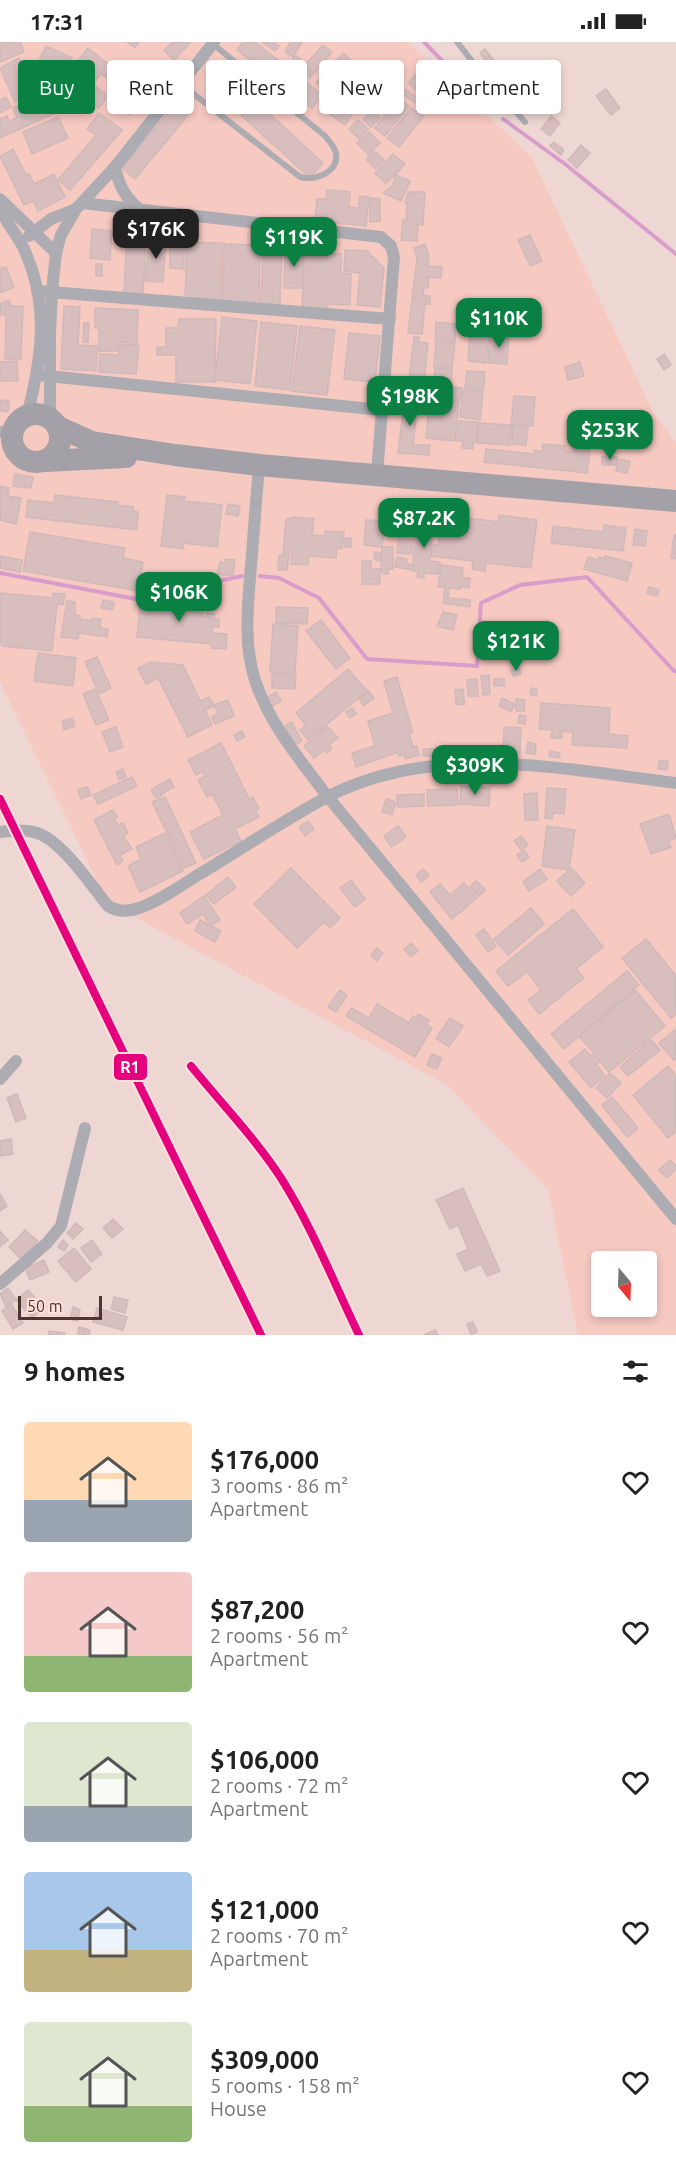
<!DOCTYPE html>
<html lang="en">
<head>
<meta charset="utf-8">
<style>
  body { margin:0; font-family:Ubuntu,sans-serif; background:#f2f2f2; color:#222; height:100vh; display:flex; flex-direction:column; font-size:22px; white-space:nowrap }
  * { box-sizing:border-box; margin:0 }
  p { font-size:20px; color:#767676 }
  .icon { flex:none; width:33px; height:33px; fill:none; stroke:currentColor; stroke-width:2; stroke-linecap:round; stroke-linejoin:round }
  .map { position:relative; height:1293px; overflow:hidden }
  .sheet { display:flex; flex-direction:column; background:#fff; flex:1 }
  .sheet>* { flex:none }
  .banner { position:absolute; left:18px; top:18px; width:640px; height:54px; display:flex; gap:12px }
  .needle { width:39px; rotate:161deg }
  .fabs { position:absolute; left:591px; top:1209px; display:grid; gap:12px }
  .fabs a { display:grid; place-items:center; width:66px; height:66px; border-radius:6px; background:#fff; box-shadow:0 3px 9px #0003; font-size:30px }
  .scale { position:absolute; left:18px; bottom:15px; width:84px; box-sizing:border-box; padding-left:6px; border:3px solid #50342f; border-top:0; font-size:16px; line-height:21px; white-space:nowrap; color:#50342f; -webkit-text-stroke:4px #fee0db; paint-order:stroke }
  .price { position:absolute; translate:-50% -51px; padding:0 14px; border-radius:12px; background:#0b8043; color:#fff; font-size:20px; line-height:39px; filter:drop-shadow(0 2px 3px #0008) }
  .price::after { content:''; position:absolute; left:50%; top:36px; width:18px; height:14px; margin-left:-9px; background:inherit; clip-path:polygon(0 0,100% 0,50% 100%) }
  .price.active { background:#222; color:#fff }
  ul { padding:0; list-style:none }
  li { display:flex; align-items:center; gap:18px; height:150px; padding:0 24px }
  li span { display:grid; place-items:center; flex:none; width:168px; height:120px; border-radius:6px; color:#555 }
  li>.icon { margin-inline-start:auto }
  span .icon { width:72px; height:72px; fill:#fffc; stroke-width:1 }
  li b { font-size:26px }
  h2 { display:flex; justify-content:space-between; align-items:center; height:72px; padding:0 24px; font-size:26px }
  .pill { padding:0 21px; border-radius:6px; background:#fff; box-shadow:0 3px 9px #0003; font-size:21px; line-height:54px }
  .pill.active { background:#0b8043; color:#fff }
  .status { display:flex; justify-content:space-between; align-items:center; height:42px; padding:0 30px; background:#fff; direction:ltr }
  .status svg { height:16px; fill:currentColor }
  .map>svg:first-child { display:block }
  .built { fill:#f6c9c1; fill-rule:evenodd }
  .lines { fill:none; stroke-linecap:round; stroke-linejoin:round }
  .stream { stroke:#d99dcc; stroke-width:4 }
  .building { fill:#d9bebe; stroke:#d0b9b9; stroke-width:1.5 }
  .lane { stroke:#adacb3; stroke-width:6 }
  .street { stroke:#adacb3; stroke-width:12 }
  .highway { stroke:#a3a0a8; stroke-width:22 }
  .rail-1-casing { stroke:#fee0db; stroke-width:12 }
  .rail-1 { stroke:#e5007d; stroke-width:8 }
  .line-badge { stroke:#fee0db; stroke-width:2 }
  .badge-label { font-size:16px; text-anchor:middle; font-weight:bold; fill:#fff }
</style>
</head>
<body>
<div class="status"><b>17:31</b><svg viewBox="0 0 49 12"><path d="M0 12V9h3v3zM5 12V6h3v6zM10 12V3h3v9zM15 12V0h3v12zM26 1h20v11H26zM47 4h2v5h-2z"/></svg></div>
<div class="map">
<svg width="676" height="1293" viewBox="0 0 676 1293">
  <rect width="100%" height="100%" fill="#eed7d3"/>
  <!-- built -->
  <path class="built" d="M0 0H408L531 114 654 372 676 401V1293H578L548 1147 446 1042 108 861 0 640ZM602 1220H646V1264H602Z"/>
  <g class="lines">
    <!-- stream -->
    <g class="stream">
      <path d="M424 0 489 67"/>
      <path d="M503 77 565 122 676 212"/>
      <path d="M0 531 136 557 242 534"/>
      <path d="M260 534 279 536 319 556 367 617 477 624 481 561 520 543 587 535 674 629H676"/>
    </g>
  </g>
  <!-- building -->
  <g class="building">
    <path d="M0 0H20L24 10 0 20Z"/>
    <path d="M127 0H139L135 6Z"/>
    <path d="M172 0H191L174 18 164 9Z"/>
    <path d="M243 0H255L322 53 312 66 237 8Z"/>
    <path d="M273 0 279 4 275 9 263 1Z"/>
    <path d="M291 0H302L293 15 285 10Z"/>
    <path d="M323 3 332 10 310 36 292 20 293 15 297 14 306 22Z"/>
    <path d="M46 4 72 16 65 30 39 18Z"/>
    <path d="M88 6 135 43 142 33 154 43 130 73 118 64 125 55 116 49 119 45 101 32 96 38 75 22Z"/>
    <path d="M485 7 512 42 506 46 480 11Z"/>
    <path d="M343 11 355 22 349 28 337 18Z"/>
    <path d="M19 16 26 30 39 24 49 43 15 60 0 26Z"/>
    <path d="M334 21 345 31 328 51 316 41Z"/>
    <path d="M70 25 108 54 99 66 61 38Z"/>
    <path d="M430 25 447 43 443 47 426 28Z"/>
    <path d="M419 29 428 37 417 49 408 41Z"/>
    <path d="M216 30 228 41 223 47 238 60 247 51 323 121 310 136 209 44 212 41 208 38Z"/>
    <path d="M343 38 347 41 341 50 337 48Z"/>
    <path d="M434 40 444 51 433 61 423 51Z"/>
    <path d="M403 46 429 64 426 68 400 50Z"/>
    <path d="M606 47 620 66 611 73 596 54Z"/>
    <path d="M44 51 50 66 57 63 60 69 0 96V77L7 74 9 79 17 76 13 66Z"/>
    <path d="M377 52 385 57 382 61 374 56Z"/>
    <path d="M344 54 357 62 353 67 341 58Z"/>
    <path d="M6 55 11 65 0 71V58Z"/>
    <path d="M399 56 409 64 385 94 375 86Z"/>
    <path d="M367 57 376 61 374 67 364 63Z"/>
    <path d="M333 58 353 71 345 83 325 69Z"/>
    <path d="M176 61 189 72 135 137 122 126Z"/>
    <path d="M411 66 424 74 399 105 387 96Z"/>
    <path d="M372 68 380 76 371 85 363 78Z"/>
    <path d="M99 71 122 88 70 148 58 138 96 93 87 87Z"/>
    <path d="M551 74 560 81 550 94 541 87Z"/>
    <path d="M58 75 68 96 32 112 23 90Z"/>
    <path d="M358 78 368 87 359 97 349 87Z"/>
    <path d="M369 90 380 101 368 112 357 101Z"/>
    <path d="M554 100 564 108 561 113 550 104Z"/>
    <path d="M581 103 590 111 577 126 568 118Z"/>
    <path d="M13 107 26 133 29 132 34 142 54 132 65 155 38 169 33 159 24 163 0 114Z"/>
    <path d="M374 109 384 118 375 127 366 117Z"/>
    <path d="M393 112 405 122 386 142 375 131Z"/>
    <path d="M396 133 410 139 401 159 383 151 392 144Z"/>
    <path d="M327 148 350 150 349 165 358 166 360 154 369 155 366 184 315 179 317 157H326Z"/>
    <path d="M408 150H425L423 183 418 182 417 199 401 198 403 178 406 179 407 161H405Z"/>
    <path d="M370 156 380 157V179L370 180Z"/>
    <path d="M92 187 112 189 110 218 90 216Z"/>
    <path d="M127 191 146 192 143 253 124 252Z"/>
    <path d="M530 193 542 219 530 224 518 198Z"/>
    <path d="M149 196 166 198 163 240 145 239Z"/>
    <path d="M170 197H184V227L170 226Z"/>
    <path d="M187 200 222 201 221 261 185 259Z"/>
    <path d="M224 202 260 203 259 263 223 262Z"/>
    <path d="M425 202 429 214 428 224 442 225 441 236 429 235 428 246H424L423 253 430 254V262H425L422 292 408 291 417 216 414 206Z"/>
    <path d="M263 205 282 206 280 263H261Z"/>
    <path d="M285 207H303L302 246H284Z"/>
    <path d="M345 208 367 209 384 226 380 265 357 263 360 231 344 229Z"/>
    <path d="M304 211 341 212V231L351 232 350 263 327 262V269L302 268Z"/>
    <rect x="96" y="222" width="6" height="12"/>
    <path d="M6 225 14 245 0 251V227Z"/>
    <path d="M9 258 11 264H23L21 317H5L6 272 0 274V262Z"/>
    <path d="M64 264 80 265 78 303 98 304 96 329 61 327Z"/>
    <path d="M95 266 138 268 137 301 118 300V309H99V286H95Z"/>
    <path d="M222 275 257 279 250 342 215 338Z"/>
    <path d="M179 277H216L215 340H176V313H157V305H166V286H178Z"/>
    <path d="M261 280 297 284 290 348 255 344Z"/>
    <path d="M436 280 456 282 455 299 435 297Z"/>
    <path d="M84 281H89L88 300H83Z"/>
    <path d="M300 284 335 288 327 353 292 349Z"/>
    <path d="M470 290 489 291 486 321 468 319Z"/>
    <path d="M349 291 380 294 375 340 344 337Z"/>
    <path d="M490 292 509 293 507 322 488 321Z"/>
    <path d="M414 295H419L418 300 428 301 424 339 409 338Z"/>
    <path d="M436 299 455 301 452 326 434 325Z"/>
    <path d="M119 302 139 303 136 332 99 330 100 312 119 313Z"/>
    <path d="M664 312 671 323 664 328 657 317Z"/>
    <path d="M17 319 18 339H0V320Z"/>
    <path d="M580 320 584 334 568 338 565 325Z"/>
    <path d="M435 326 452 328 451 344 434 343Z"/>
    <path d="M467 329 485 330 483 348 465 346Z"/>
    <path d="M432 343 462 346 460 358 431 355Z"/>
    <path d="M406 345 418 348 417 359H413L412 376H416L413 403H430L429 413 398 411Z"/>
    <path d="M463 348 483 350 480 378 460 375Z"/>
    <path d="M514 354 535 355 533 384 511 382Z"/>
    <path d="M430 356 459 359 455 399 426 396Z"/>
    <path d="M0 358 9 359 8 370 0 369Z"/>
    <path d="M459 379 478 380 476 400H473V407L462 406 463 399H457Z"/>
    <path d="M479 381 512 383 510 403 477 401Z"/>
    <path d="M513 383 528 384 526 403 512 402Z"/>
    <path d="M543 402 565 404V409L573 410 574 406 590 408 587 431 484 420 486 407 534 412V408L542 409Z"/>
    <rect x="602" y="415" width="15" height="8"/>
    <path d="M618 417 630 419 627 431 616 429Z"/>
    <path d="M15 432 33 435 31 446 13 444Z"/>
    <path d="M0 444 9 446 8 454 21 456 16 482 0 478Z"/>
    <path d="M55 453 118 460V463L133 465V469L138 470 137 488 26 475 28 458 54 461Z"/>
    <path d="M167 453 185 455 184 459 222 463 217 505 183 501V507L161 504Z"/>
    <path d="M228 462 240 464 238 474 226 472Z"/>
    <path d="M401 471 416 473 412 512 397 511Z"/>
    <path d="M419 472 434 474 433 483 428 482 426 496H432L430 519 440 520 438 532 424 531V536L417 535 418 530 412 529Z"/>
    <path d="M442 473 499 480V473L537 478 531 526 486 521 485 529 472 527 473 519 431 514 432 502 438 503Z"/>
    <path d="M292 475 314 477 312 493 325 494V489L344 490 342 507 337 506 336 516 309 514 308 523 291 522 292 511H283L286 478Z"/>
    <path d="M366 478 384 479 382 505 364 503Z"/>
    <path d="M604 483 626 486 623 509 551 501 553 484 603 490Z"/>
    <path d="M635 487 647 489 645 504 633 503Z"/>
    <path d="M30 490 125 506 123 516 143 520 138 549 23 529Z"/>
    <path d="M674 493H676V517L671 516Z"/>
    <rect x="345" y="496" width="6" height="9"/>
    <path d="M382 505H393V527H388V532H383L381 527Z"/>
    <path d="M375 510 382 511 380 519 374 517Z"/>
    <path d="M279 513H289L287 528H278Z"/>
    <path d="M0 514 22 518 20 530 0 526Z"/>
    <path d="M605 514 632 521 627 539 584 527 588 515 598 518 599 515 604 517Z"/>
    <path d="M397 515 407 517 406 522 413 523V528L395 525Z"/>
    <path d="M225 517 235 518 233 534 217 532 220 520 225 521Z"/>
    <path d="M362 519H371V527H380V542H362Z"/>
    <path d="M441 523 463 526 461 547 449 546 448 556 470 558V565L443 561 445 545H438Z"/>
    <path d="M169 530 170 534 163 535 164 537 150 538 149 533Z"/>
    <path d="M464 536H470L469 546 463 545Z"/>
    <path d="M170 538 171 543 154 547 153 543Z"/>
    <path d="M649 545 659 548 657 554 647 551Z"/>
    <path d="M0 551 53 556V551L65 552 63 563 57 562 52 609 2 604 0 598Z"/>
    <path d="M193 551 192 557H195V564H192L191 570 203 571 202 574 206 575 207 571 214 572V577H219V585H213L212 591 227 592 226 607 211 606 212 602 137 595 140 563Z"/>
    <path d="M103 558 114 560 113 568 101 566Z"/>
    <path d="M67 559 75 560V573L80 574V577L92 579V576L101 577 100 586 108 587 107 595 79 591 78 597 61 595Z"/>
    <path d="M276 565 308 566 307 582 276 581Z"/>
    <path d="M443 570 457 573 453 588 437 584Z"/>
    <path d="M321 578 350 616 336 627 306 589Z"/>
    <path d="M273 582 298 584 295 631 270 630Z"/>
    <path d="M38 611 76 616 73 644 34 639Z"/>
    <path d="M97 615 111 646 99 652 85 620Z"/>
    <path d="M150 620 183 623 200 659 209 655 214 664 205 668 212 683 188 695 158 636 146 642 138 626Z"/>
    <path d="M519 625 521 632 513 634 511 628Z"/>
    <path d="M348 627 367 649 308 698 300 688 306 683 296 671Z"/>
    <path d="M272 632 296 633 295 647 272 646Z"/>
    <path d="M489 633 490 652 483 653 481 634Z"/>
    <path d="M397 635 413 691H409L413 705 417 704 419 713 406 717 404 713 399 714 398 710 356 725 352 711 375 704 368 679 393 671 384 639Z"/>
    <path d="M477 637 478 654H468L467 638Z"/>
    <rect x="494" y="637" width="10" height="7"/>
    <path d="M531 646 537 647 536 654 530 653Z"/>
    <path d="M95 647 109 678 96 683 83 652Z"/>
    <path d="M463 647 465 662 456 663 455 648Z"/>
    <path d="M369 649 374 656 364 664 359 657Z"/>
    <path d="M276 650 281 659 271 665 266 656Z"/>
    <path d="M502 656 515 662 511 670 499 664Z"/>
    <path d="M516 657 525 658 524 669H516Z"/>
    <path d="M228 658 234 674 215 682 212 675 218 672 214 663Z"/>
    <path d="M541 661 610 666 609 692 628 694 627 706 572 703 573 690 562 689V696H551L552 688 539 687Z"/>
    <path d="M352 666 356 672 350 676 346 670Z"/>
    <path d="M519 673 526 674 525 682 518 681Z"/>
    <path d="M72 676 75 684 64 688 62 679Z"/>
    <path d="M292 680 302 699 295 703 285 684Z"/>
    <path d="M327 684 338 696 329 703 332 707 327 711 324 708 314 716 304 704Z"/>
    <path d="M116 685 123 705 110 710 102 690Z"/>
    <path d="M504 685 521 686 520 711 503 710Z"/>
    <path d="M242 689 245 695 237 699 234 693Z"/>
    <path d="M528 700 536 702 535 712 526 711Z"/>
    <path d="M221 701 249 757 253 755 259 767 255 769 259 775 235 787 241 799 204 817 190 790 223 773 212 752 207 755 198 738 205 734 203 730 196 733 188 718Z"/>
    <rect x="439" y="704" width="10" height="12"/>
    <rect x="423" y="707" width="13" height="7"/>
    <path d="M550 709 560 711 559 716 549 714Z"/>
    <path d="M659 719H668L667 728 658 727Z"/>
    <path d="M123 727 126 735 119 738 116 730Z"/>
    <path d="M132 735 137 744 98 762 93 753Z"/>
    <path d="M170 737 174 745 162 752 157 744Z"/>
    <path d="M157 744 162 753 156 756 151 748Z"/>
    <path d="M461 744 490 746 489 764 460 762Z"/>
    <path d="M87 745 91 753 81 757 78 748Z"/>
    <path d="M547 746 566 747 564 772 553 771 552 777 545 776Z"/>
    <path d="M457 747 458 763 428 764 427 748Z"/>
    <path d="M537 751 538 778H525L524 752Z"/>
    <path d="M424 752V764L398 765 397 753Z"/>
    <path d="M165 755 196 821 184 826 152 760Z"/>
    <path d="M386 757 396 760 392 773 382 770Z"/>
    <path d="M113 768 117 775 114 776 118 783 123 781 128 791 123 794 132 807 120 813 123 819 117 823 94 778Z"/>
    <path d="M669 772 676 796 668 799 671 805 651 812 640 782Z"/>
    <path d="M308 779 314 787 305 794 299 785Z"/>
    <path d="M398 784 406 795 391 805 384 794Z"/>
    <path d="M547 784 575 788 569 828 542 824Z"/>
    <path d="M165 791 183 829 140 850 128 824 141 817 136 805Z"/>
    <path d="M521 794 528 803 521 808 514 799Z"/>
    <path d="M524 808 529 815 522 820 517 813Z"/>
    <path d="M291 826 340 876 330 886 324 880 297 906 254 862Z"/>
    <path d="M571 826 585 841 571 854 557 839Z"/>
    <path d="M423 827 429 834 421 840 416 833Z"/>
    <path d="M540 827 547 837 529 849 523 840Z"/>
    <path d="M228 835 236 845 214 862 206 853Z"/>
    <path d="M351 838 365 857 355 865 340 846Z"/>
    <path d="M476 839 486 848 479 854 470 845Z"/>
    <path d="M464 841 477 856 452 877 430 850 440 842 450 853Z"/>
    <path d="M204 854 220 878 211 884 203 872 187 882 180 871Z"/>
    <path d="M531 866 544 882 508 913 494 897Z"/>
    <path d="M573 867 603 905 576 927 584 936 539 972 528 958 541 948 527 930 508 944 496 929Z"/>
    <path d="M200 878 221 889 215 900 195 889Z"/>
    <path d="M484 887 496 904 488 910 476 893Z"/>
    <path d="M646 897 676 934V972L671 976 622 916Z"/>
    <path d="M411 901 418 909 411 915 404 907Z"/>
    <path d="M377 906 383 911 377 919 371 914Z"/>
    <path d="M627 929 639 943 564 1007 551 992Z"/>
    <path d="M340 948 347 953 336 970 328 965Z"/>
    <path d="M635 948 665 984 609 1030 600 1019 596 1022 605 1034 591 1046 569 1020 585 1007 590 1014 594 1011 579 994Z"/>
    <path d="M377 962 409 981 413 974 416 976 418 972 429 978 426 982 432 986 415 1015 346 974 351 966 369 976Z"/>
    <path d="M450 976 463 984 449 1005 436 996Z"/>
    <path d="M676 987V1017L674 1018 659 1001Z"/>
    <path d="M651 998 660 1008 628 1034 620 1025Z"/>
    <path d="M432 1012 442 1016 437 1027 427 1023Z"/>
    <path d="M668 1024 676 1034V1090L668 1096 633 1053Z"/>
    <path d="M610 1031 621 1041 607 1056 596 1046Z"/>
    <path d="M17 1052 26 1076 16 1080 7 1056Z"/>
    <path d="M612 1055 638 1086 627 1095 602 1063Z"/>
    <path d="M11 1097 13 1112 0 1114V1099Z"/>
    <path d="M670 1118 676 1124V1127L667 1136 659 1128Z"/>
    <path d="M463 1146 500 1229 487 1234 481 1222 465 1229 457 1212 468 1207 458 1183 450 1187 436 1158Z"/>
    <path d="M0 1152 7 1164 0 1169Z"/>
    <path d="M113 1177 123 1187 112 1196 103 1186Z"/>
    <path d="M76 1181 83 1187 73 1197 67 1191Z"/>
    <path d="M25 1188 38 1199 21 1217 9 1205Z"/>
    <path d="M0 1189 8 1198 0 1205Z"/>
    <path d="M63 1198 68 1203 64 1209 58 1205Z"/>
    <path d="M92 1198 102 1212 91 1220 81 1206Z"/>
    <path d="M74 1206 91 1227 76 1240 58 1219Z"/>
    <path d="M44 1218 49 1230 30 1238 25 1226Z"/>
    <path d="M8 1246 16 1258 6 1265 0 1252Z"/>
    <path d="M28 1248 44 1266 32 1276 16 1258Z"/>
    <path d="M114 1255 128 1258 125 1271 111 1267Z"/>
    <path d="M12 1263 23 1281 13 1287 2 1269Z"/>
    <path d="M73 1265 80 1268 77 1279 70 1277Z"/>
    <path d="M97 1266 127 1275 123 1288 93 1280Z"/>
    <path d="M473 1280 477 1290 471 1293 467 1282Z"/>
    <path d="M79 1285 90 1288 89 1293H78Z"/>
    <path d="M435 1288 438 1293H424Z"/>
    <path d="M49 1289 65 1291 64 1293H48Z"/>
  </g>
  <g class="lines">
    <!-- lane -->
    <g class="lane">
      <path d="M457 0 476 24 525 80"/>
      <path d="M181 42 300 135C316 139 339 130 336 111 334 104 329 99 325 94L213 2"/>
    </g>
    <!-- street -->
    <g class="street">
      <path d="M115 125C119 143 124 154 139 167"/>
      <path d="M0 157 56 211"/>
      <path d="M82 161 381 195 391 204 394 215 377 432"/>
      <path d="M0 165C5 180 16 191 23 205 50 262 42 316 27 374"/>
      <path d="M29 194 51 177 76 167"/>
      <path d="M37 249 390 277"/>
      <path d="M38 333 381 368"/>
      <path d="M50 376V291L52 249 56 211 61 193 76 167 115 125 214 0"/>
      <path d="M0 390H2"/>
      <path d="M259 423C256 457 254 490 251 524 248 562 243 601 255 638 269 682 301 719 328 755L676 1177"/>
      <path d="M0 790C13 788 25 787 37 791 61 798 92 844 108 864 118 870 128 870 139 866 159 859 179 845 198 833 241 807 283 779 327 755 435 699 561 727 676 741"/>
      <path d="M0 1037 16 1019"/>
      <path d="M0 1242 47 1201 61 1184 85 1086"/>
    </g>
    <!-- highway -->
    <g class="highway">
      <circle cx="36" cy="396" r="24"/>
      <path d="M58 385 92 400 175 413 259 423 676 459"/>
      <path d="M45 419 126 415"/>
    </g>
    <!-- rail-1 casing -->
    <g class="rail-1-casing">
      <g id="rail-1">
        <path d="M0 757 261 1293"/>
        <path d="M191 1024C221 1061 255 1096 281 1136 312 1185 334 1241 359 1293"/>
      </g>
    </g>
    <!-- rail-1 -->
    <use href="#rail-1" class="rail-1"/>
  </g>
  <rect class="line-badge" x="113" y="1011" width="35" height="28" rx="6" fill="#e5007d"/>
  <g class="badge-label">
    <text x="130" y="1031">R1</text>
  </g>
</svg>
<div class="fabs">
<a><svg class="needle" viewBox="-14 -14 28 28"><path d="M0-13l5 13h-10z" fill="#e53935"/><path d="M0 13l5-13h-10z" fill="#767676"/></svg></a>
</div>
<div class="scale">50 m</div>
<b class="price active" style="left:156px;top:218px">$176K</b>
<b class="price" style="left:294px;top:226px">$119K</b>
<b class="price" style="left:499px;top:307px">$110K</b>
<b class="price" style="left:410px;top:385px">$198K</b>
<b class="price" style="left:610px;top:419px">$253K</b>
<b class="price" style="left:424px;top:507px">$87.2K</b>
<b class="price" style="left:179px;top:581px">$106K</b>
<b class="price" style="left:516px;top:630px">$121K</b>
<b class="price" style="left:475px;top:754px">$309K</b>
<div class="banner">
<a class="pill active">Buy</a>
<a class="pill">Rent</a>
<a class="pill">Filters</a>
<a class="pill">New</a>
<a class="pill">Apartment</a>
</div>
</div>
<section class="sheet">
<h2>9 homes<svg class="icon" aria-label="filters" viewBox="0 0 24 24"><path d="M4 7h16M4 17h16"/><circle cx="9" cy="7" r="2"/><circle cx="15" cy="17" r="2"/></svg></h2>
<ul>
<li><span style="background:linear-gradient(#ffd9b3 65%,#9aa5b1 0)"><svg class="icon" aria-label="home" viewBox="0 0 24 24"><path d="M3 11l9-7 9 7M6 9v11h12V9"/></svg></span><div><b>$176,000</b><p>3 rooms · 86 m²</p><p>Apartment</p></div><svg class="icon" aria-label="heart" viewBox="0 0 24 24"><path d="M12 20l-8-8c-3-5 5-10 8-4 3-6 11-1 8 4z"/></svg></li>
<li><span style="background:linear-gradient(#f6c9c9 70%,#8fb573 0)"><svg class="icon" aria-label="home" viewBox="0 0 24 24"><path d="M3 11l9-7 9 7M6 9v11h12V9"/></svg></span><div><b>$87,200</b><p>2 rooms · 56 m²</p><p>Apartment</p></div><svg class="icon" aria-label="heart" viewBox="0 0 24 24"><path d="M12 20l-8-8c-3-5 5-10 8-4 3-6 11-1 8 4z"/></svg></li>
<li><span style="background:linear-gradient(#dfe7d0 70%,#9aa5b1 0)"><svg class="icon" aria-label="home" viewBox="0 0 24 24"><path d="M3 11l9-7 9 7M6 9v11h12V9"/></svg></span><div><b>$106,000</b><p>2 rooms · 72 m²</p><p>Apartment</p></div><svg class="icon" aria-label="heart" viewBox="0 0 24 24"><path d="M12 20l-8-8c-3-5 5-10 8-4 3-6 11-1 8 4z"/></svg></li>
<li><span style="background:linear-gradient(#a9c7e8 65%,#c2b280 0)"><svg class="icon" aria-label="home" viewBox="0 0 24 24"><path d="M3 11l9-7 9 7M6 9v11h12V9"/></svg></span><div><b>$121,000</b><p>2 rooms · 70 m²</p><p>Apartment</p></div><svg class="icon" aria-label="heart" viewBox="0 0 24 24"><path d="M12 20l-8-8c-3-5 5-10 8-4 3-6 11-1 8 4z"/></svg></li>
<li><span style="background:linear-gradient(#dfe7d0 70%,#8fb573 0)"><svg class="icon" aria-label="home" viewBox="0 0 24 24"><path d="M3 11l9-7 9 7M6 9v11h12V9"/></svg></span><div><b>$309,000</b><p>5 rooms · 158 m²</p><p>House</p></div><svg class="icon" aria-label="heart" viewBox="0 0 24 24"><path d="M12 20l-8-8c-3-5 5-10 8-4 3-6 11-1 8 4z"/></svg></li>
</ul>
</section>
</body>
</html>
